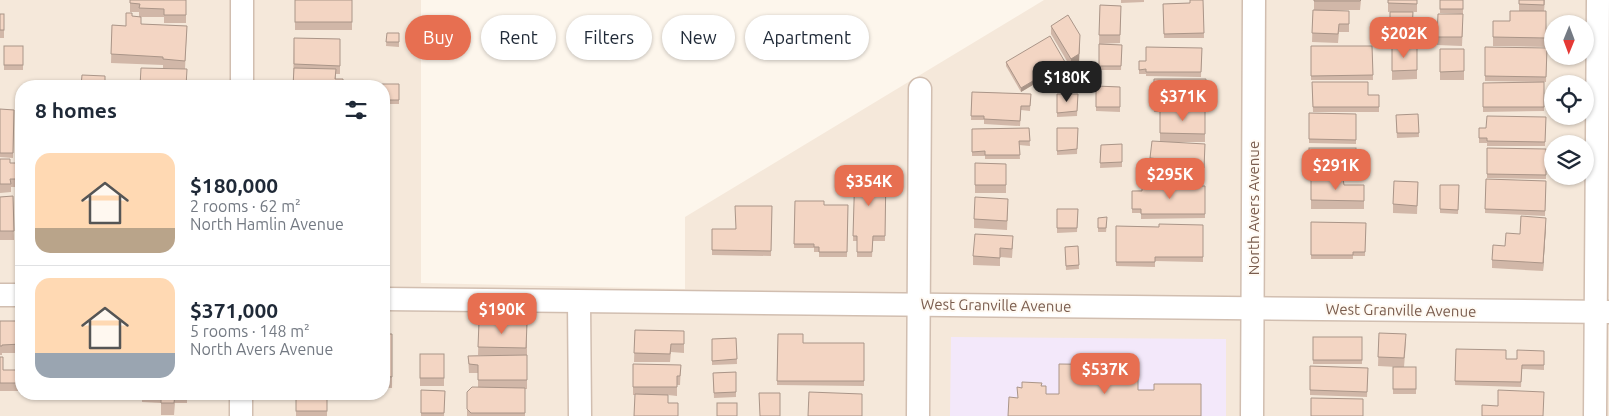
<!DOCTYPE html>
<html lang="en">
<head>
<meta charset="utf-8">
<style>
  body { margin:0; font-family:Ubuntu,sans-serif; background:#f2f2f3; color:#1f2937; height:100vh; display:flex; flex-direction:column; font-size:19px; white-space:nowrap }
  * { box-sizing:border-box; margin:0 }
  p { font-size:16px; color:#747a83 }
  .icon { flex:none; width:28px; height:28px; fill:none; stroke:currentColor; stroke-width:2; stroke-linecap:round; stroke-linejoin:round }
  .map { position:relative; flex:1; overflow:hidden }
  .details { position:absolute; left:15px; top:80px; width:375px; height:320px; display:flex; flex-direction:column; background:#fff; border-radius:20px; box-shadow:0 1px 4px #0004 }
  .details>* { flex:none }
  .guide { position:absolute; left:405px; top:15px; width:475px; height:45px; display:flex; gap:10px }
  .needle { width:32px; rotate:181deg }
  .fabs { position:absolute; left:1544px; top:15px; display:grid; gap:10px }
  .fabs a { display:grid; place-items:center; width:50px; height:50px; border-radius:50%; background:#fff; box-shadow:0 1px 4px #0004; font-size:25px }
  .price { position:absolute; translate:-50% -42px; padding:0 11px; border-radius:10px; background:#e76f51; color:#fff; font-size:16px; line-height:32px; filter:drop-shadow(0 1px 2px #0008) }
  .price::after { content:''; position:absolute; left:50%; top:30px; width:15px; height:11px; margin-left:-8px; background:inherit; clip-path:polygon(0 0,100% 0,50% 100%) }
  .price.selected { background:#222; color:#fff }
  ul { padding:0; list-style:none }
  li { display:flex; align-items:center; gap:15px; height:125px; padding:0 20px }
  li+li { border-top:1px solid #e0e1e3 }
  li span { display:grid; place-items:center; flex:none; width:140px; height:100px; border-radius:15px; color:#555 }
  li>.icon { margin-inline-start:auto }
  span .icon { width:60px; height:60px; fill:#fffc; stroke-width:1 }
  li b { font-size:21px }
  h2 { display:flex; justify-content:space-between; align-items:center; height:60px; padding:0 20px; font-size:21px }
  .tag { padding:0 18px; border-radius:22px; background:#fff; box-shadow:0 1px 4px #0004; font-size:18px; line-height:45px }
  .tag.selected { background:#e76f51; color:#fff }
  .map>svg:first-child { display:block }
  .residential { fill:#f5e8da; fill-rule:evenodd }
  .education { fill:#f3e8fa }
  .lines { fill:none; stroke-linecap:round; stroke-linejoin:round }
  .minor-casing { stroke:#d1beb0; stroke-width:25 }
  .minor { stroke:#fff; stroke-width:22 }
  .wall { fill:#d1b7a8 }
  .shaded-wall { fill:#aa9588 }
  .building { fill:#f3d5c3; stroke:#aa9588 }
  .labels { text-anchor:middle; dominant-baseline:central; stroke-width:4; stroke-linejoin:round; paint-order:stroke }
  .street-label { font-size:15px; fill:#7a5c4d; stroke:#fffaf3 }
</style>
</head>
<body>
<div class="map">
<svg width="1609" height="416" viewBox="0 0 1609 416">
  <rect width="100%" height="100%" fill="#fdf6ec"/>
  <!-- residential -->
  <path class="residential" d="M0 0H421V283L685 289V217L1044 0H1609V416H0ZM1552 24H1585V56H1552ZM1552 84H1585V116H1552ZM21 86H384V394H21ZM1552 144H1585V176H1552Z"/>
  <!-- education -->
  <path class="education" d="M951 337 1226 339V416H950Z"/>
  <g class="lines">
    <!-- minor casing -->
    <g class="minor-casing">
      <g id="minor">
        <path d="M242 86V0"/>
        <path d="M0 295H21"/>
        <path d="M384 299 1609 312"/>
        <path d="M579 302 580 416"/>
        <path d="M241 416V394"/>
        <path d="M918 416 920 89"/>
        <path d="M1252 416 1254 0"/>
        <path d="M1595 416 1598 0"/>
      </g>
    </g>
    <!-- minor -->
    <use href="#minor" class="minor"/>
  </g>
  <!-- wall -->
  <g class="wall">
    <path d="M130 0H186V23H164V17H141V24L187 26 185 69 163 68V65L111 63 112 25 126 26 132 16 139 17V12H130Z"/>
    <rect x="295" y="0" width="57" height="30"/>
    <path d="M1121 0H1144V2L1121 3Z"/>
    <path d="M1203 0 1204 38H1164L1163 4 1190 3Z"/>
    <path d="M1314 0H1361L1360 10H1314Z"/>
    <rect x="1388" y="0" width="29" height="12"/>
    <path d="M1440 0H1463V14L1440 13Z"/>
    <path d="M1519 0H1545L1544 11H1546V47L1493 46V21H1510L1519 11Z"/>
    <path d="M1100 5 1121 6 1120 43 1099 44Z"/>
    <path d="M1313 10 1349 11V32H1339L1338 43 1312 42Z"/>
    <path d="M1390 12H1413L1412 35H1390Z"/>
    <rect x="0" y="14" width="4" height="24"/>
    <path d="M1438 14 1463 23 1462 46 1437 45Z"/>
    <path d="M1051 26 1079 63 1071 68 1051 34Z"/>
    <path d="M387 33H399V47L386 46Z"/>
    <path d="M294 38 340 39V74H336V79L343 86H293Z"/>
    <path d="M1099 44 1122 45 1121 70H1099Z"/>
    <rect x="4" y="46" width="19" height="24"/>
    <path d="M1311 46H1372L1373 80H1311Z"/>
    <path d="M1485 47 1547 48 1546 82 1485 81Z"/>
    <path d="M1202 48 1201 77 1146 76V74H1139V61H1146Z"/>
    <path d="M1392 48H1417V79L1392 80Z"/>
    <rect x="1440" y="49" width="24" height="31"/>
    <path d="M1006 62 1065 66 1021 92 1006 66Z"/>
    <path d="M1154 79H1206V111H1205V142H1165L1205 144 1204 177 1159 175V167H1150V158L1160 142V112H1154Z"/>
    <path d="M1312 82 1368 95H1379V112H1313Z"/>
    <path d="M1544 82V111L1483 112V83Z"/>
    <path d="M399 84V104H384V86Z"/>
    <path d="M1096 86 1120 87V112L1096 111Z"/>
    <path d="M972 92 1031 94 1030 111 1021 110 1020 126 984 124V120H971Z"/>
    <path d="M1057 94H1078L1077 116 1057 117Z"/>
    <path d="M0 109 14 110 13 158 0 157Z"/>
    <path d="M1309 113 1356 114V144L1309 143Z"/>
    <path d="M1418 114 1419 137 1397 138 1396 120Z"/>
    <path d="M1546 117 1545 146H1487V143H1479V128H1486Z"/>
    <path d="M1029 128 1030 146 1019 145 1020 159H985V156H972V129Z"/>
    <path d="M1057 128H1078L1077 154 1057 155Z"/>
    <path d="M1122 144V167L1100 168 1101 145Z"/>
    <rect x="1309" y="148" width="47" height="30"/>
    <path d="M1487 148 1546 149V179L1487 178Z"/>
    <path d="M0 159 10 163 20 179V187H11V192L0 193Z"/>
    <path d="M975 163 1006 164V193H975Z"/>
    <path d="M855 168 871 172H886L885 241H873L872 257H857V241H853Z"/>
    <path d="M1311 179 1344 185H1364V209H1311Z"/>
    <path d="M1486 179 1546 181 1545 216 1485 213Z"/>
    <path d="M1418 182 1417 214 1393 213V204Z"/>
    <path d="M1440 185H1459L1458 214 1440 213Z"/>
    <path d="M1205 186V218L1141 219V213H1132V191Z"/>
    <path d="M13 196 14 240H0V197Z"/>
    <path d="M795 201 824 205H848L847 257H819V252H814V248H794Z"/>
    <path d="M772 206 771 256 712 255V229H735Z"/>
    <path d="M1008 207 1007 230 974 228V219Z"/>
    <path d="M1057 209H1078L1077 232 1057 233Z"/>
    <path d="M1098 218 1107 222 1106 232H1098Z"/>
    <path d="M1311 222 1366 223 1365 256H1353V259H1311Z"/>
    <path d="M1203 225V262L1155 261V267L1116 266V226L1159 227Z"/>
    <path d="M1546 226 1543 271 1492 268V260L1505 246 1520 234Z"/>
    <path d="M1013 244 1012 258 1000 257V266L973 265V256Z"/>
    <path d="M1078 246 1079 269 1066 270 1065 247Z"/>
    <path d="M0 321H21V353H2V355H0Z"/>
    <path d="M479 322 527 323V389H525V416H467V392L478 387V373H469L468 356 493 355H478Z"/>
    <path d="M635 330 684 331V353L671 352 670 362H634Z"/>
    <path d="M1379 333 1406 342 1404 367H1416V394H1393V367H1397L1378 366Z"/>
    <rect x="384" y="334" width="8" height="54"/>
    <path d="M778 334 803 343H864V386L777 385Z"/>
    <rect x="1313" y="337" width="49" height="27"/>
    <path d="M736 338 737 364 712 365V339Z"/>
    <path d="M1456 349 1506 359H1517L1544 351V370L1522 369 1521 387 1455 385Z"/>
    <rect x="420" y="354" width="24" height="32"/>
    <path d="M0 357 3 370H19V391H0Z"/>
    <path d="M633 364 681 365 680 385H677V396L668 395V403L678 416 635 395H633Z"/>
    <path d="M1310 366 1368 368 1367 397 1310 395Z"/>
    <path d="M736 372V397L714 398 713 373Z"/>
    <path d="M421 390 445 391 444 416H421Z"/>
    <path d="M142 394H187V403H175L174 415H161V403L142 402Z"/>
    <rect x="296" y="394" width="31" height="22"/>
  </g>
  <!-- shaded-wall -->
  <g class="shaded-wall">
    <path d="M1080 43 1079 63 1071 68V59Z"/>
    <path d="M1065 62V66L1021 92V88Z"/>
    <path d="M1546 218V226L1543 271V263Z"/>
  </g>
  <!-- building -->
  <g class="building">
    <path d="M130 0H186V15H164V9L139 8 140 4 130 3Z"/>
    <rect x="295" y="0" width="57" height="22"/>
    <path d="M1190 0H1203L1204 33 1164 34 1163 4 1190 3Z"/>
    <path d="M1314 0H1361L1360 1H1314Z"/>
    <path d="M1388 0H1417V4L1388 3Z"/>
    <rect x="1440" y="0" width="23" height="9"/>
    <path d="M1519 0H1544V5L1519 4Z"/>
    <path d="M1100 5 1121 6 1120 35H1099Z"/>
    <path d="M1313 10 1349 11V24H1339L1338 34 1312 33Z"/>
    <path d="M1510 11H1546V38L1493 37V21H1510Z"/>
    <path d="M1390 12H1413L1412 30H1390Z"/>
    <path d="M126 13H132V16L141 17V24L187 26 185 61 163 59V57L111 54 112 25 126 26Z"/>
    <rect x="0" y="14" width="4" height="16"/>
    <path d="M1438 14H1463L1462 37H1437Z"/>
    <path d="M1068 15 1080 35 1079 54 1071 59 1051 26Z"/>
    <path d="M387 33H399V42H386Z"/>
    <path d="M1050 36 1065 62 1021 88 1006 62Z"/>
    <path d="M294 38 340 39V66L294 64Z"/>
    <path d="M1099 44 1122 45 1121 66H1099Z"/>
    <rect x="4" y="46" width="19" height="19"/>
    <path d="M1311 46H1372L1373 75 1311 76Z"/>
    <path d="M1146 47 1202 48 1201 72H1146V69L1139 70V61H1146Z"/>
    <path d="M1485 47 1547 48 1546 77 1485 76Z"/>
    <path d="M1392 48H1417V70L1392 71Z"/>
    <path d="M1440 49H1464V71L1440 72Z"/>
    <path d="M141 68 187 69 186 86H140Z"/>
    <path d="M294 68 336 69 335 79H343V86H293Z"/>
    <path d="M82 75 105 76V86H81Z"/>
    <path d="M1154 79H1206V106L1154 107Z"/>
    <path d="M1312 82H1368V95H1379V107H1313Z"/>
    <path d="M1544 82V107H1483V83Z"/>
    <path d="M379 84H399V100H384V86H379Z"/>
    <path d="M1096 86 1120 87V107H1096Z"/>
    <path d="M972 92 1031 94 1030 106H1021L1020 121 984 119V116H971Z"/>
    <path d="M1057 94H1078L1077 111 1057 113Z"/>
    <path d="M0 109 14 110 13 153H0Z"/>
    <path d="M1160 110 1205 111V134L1160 133Z"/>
    <path d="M1309 113 1356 114V140L1309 139Z"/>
    <path d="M1418 114 1419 133H1397L1396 115Z"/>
    <path d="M1487 116 1546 117 1545 142 1487 141V138H1479V128H1486Z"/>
    <path d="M1029 128 1030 141H1019L1020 155H985V151L972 152V129Z"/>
    <path d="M1057 128H1078L1077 149 1057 151Z"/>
    <path d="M1152 141 1205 144 1204 168 1159 166V159L1150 158Z"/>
    <path d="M1122 144V162L1100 163 1101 145Z"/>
    <rect x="1309" y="148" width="47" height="26"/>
    <path d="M1487 148 1546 149V175L1487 174Z"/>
    <path d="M0 159H10V163H19L20 179H10L11 184H0Z"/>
    <path d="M975 163 1006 164V185H975Z"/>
    <path d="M855 168H871V172H886L885 236H873L872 252H857V236H853Z"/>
    <path d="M1311 179H1343L1344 185H1364V201L1311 200Z"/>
    <path d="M1486 179 1546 181 1545 211 1485 209Z"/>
    <path d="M1394 181 1418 182 1417 206 1393 204Z"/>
    <path d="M1440 185H1459L1458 210 1440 209Z"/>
    <path d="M1142 186H1205V214H1141V209H1132V191H1142Z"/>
    <path d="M13 196 14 231H0V197Z"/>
    <path d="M975 197 1008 199 1007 221 974 219Z"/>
    <path d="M795 201H824V205H848L847 252H819V247H814V244H794Z"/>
    <path d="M735 206H772L771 251 712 250V229H736Z"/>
    <path d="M1057 209H1078L1077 228H1057Z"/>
    <path d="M1521 216 1546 218 1543 263 1492 260 1493 245 1505 246 1506 233 1520 234Z"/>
    <path d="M1107 217 1106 228H1098V218Z"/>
    <path d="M1311 222 1366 223 1365 252H1353V255H1311Z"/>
    <path d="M1159 224 1203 225V257H1155V262H1116V226L1159 227Z"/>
    <path d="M975 234 1013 236 1012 249 1000 248V258L973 256Z"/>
    <path d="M1078 246 1079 265 1066 266 1065 247Z"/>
    <path d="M0 321H21V344L2 345V346H0Z"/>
    <path d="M479 322 527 323 526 348 478 347Z"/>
    <path d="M635 330 684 331V344H671L670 354 634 353Z"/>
    <path d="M1379 333 1406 334 1404 358 1378 357Z"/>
    <path d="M384 334H392V377L384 376Z"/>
    <path d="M778 334H803V343H864V381H777Z"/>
    <rect x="1313" y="337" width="49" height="23"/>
    <path d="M736 338 737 359 712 361V339Z"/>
    <path d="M1456 349 1506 350V359H1517V350L1544 351V365H1522L1521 382 1455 381Z"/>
    <rect x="420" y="354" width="24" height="24"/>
    <path d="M527 355V380H478V365L469 364 468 356Z"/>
    <path d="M0 357H3V370H19V383H0Z"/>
    <path d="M633 364 681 365 680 376H677V387H633Z"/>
    <path d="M1059 364 1138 365V390H1154V384H1201V416H1008L1009 397 1018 398 1017 387 1022 388V382L1042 383 1041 386H1046V394H1059Z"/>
    <path d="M1310 366 1368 368 1367 392 1310 390Z"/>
    <rect x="1393" y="367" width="23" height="22"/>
    <path d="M736 372V392L714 393 713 373Z"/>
    <path d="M472 387 525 388V413H471L467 409V392Z"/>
    <path d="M421 390 445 391 444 413H421Z"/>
    <path d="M1498 390 1544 392 1543 416H1482V405L1498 406Z"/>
    <path d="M809 392 862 394V416H808Z"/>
    <path d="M759 393H780V416H760Z"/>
    <path d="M161 394H175L174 403H161Z"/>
    <rect x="296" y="394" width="31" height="17"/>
    <path d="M635 394 668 395V403H678V416H634Z"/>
    <path d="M1311 398 1363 399V416H1311Z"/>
    <rect x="717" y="403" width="20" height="13"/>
  </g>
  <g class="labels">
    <!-- street labels -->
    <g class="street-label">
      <text transform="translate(1253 208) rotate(-90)">North Avers Avenue</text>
      <text transform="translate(996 305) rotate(1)">West Granville Avenue</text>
      <text transform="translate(1401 310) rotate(1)">West Granville Avenue</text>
    </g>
  </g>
</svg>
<div class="fabs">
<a><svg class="needle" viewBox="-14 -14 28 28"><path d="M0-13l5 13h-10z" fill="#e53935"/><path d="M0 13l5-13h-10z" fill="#747a83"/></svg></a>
<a><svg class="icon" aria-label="locate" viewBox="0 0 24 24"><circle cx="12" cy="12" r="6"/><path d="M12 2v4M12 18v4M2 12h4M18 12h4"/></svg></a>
<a><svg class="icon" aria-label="layers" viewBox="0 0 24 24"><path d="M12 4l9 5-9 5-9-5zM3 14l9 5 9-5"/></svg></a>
</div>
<b class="price" style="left:1404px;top:59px">$202K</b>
<b class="price selected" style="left:1067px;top:103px">$180K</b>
<b class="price" style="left:1183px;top:122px">$371K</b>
<b class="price" style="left:1336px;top:191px">$291K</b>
<b class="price" style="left:1170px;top:200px">$295K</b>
<b class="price" style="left:869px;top:207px">$354K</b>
<b class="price" style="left:502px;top:335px">$190K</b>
<b class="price" style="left:1105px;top:395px">$537K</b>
<div class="guide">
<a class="tag selected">Buy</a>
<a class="tag">Rent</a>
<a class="tag">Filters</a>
<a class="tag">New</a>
<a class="tag">Apartment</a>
</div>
<section class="details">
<h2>8 homes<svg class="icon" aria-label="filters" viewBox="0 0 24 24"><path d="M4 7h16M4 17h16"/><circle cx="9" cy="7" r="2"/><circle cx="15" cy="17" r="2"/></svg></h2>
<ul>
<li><span style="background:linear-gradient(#ffd9b3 75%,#b9a48a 0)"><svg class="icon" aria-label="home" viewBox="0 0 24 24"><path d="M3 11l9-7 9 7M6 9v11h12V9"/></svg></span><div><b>$180,000</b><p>2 rooms · 62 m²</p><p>North Hamlin Avenue</p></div></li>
<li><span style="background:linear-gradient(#ffd9b3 75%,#9aa5b1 0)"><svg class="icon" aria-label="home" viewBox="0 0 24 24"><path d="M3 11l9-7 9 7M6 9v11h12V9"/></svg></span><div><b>$371,000</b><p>5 rooms · 148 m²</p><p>North Avers Avenue</p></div></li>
</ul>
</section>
</div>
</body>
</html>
